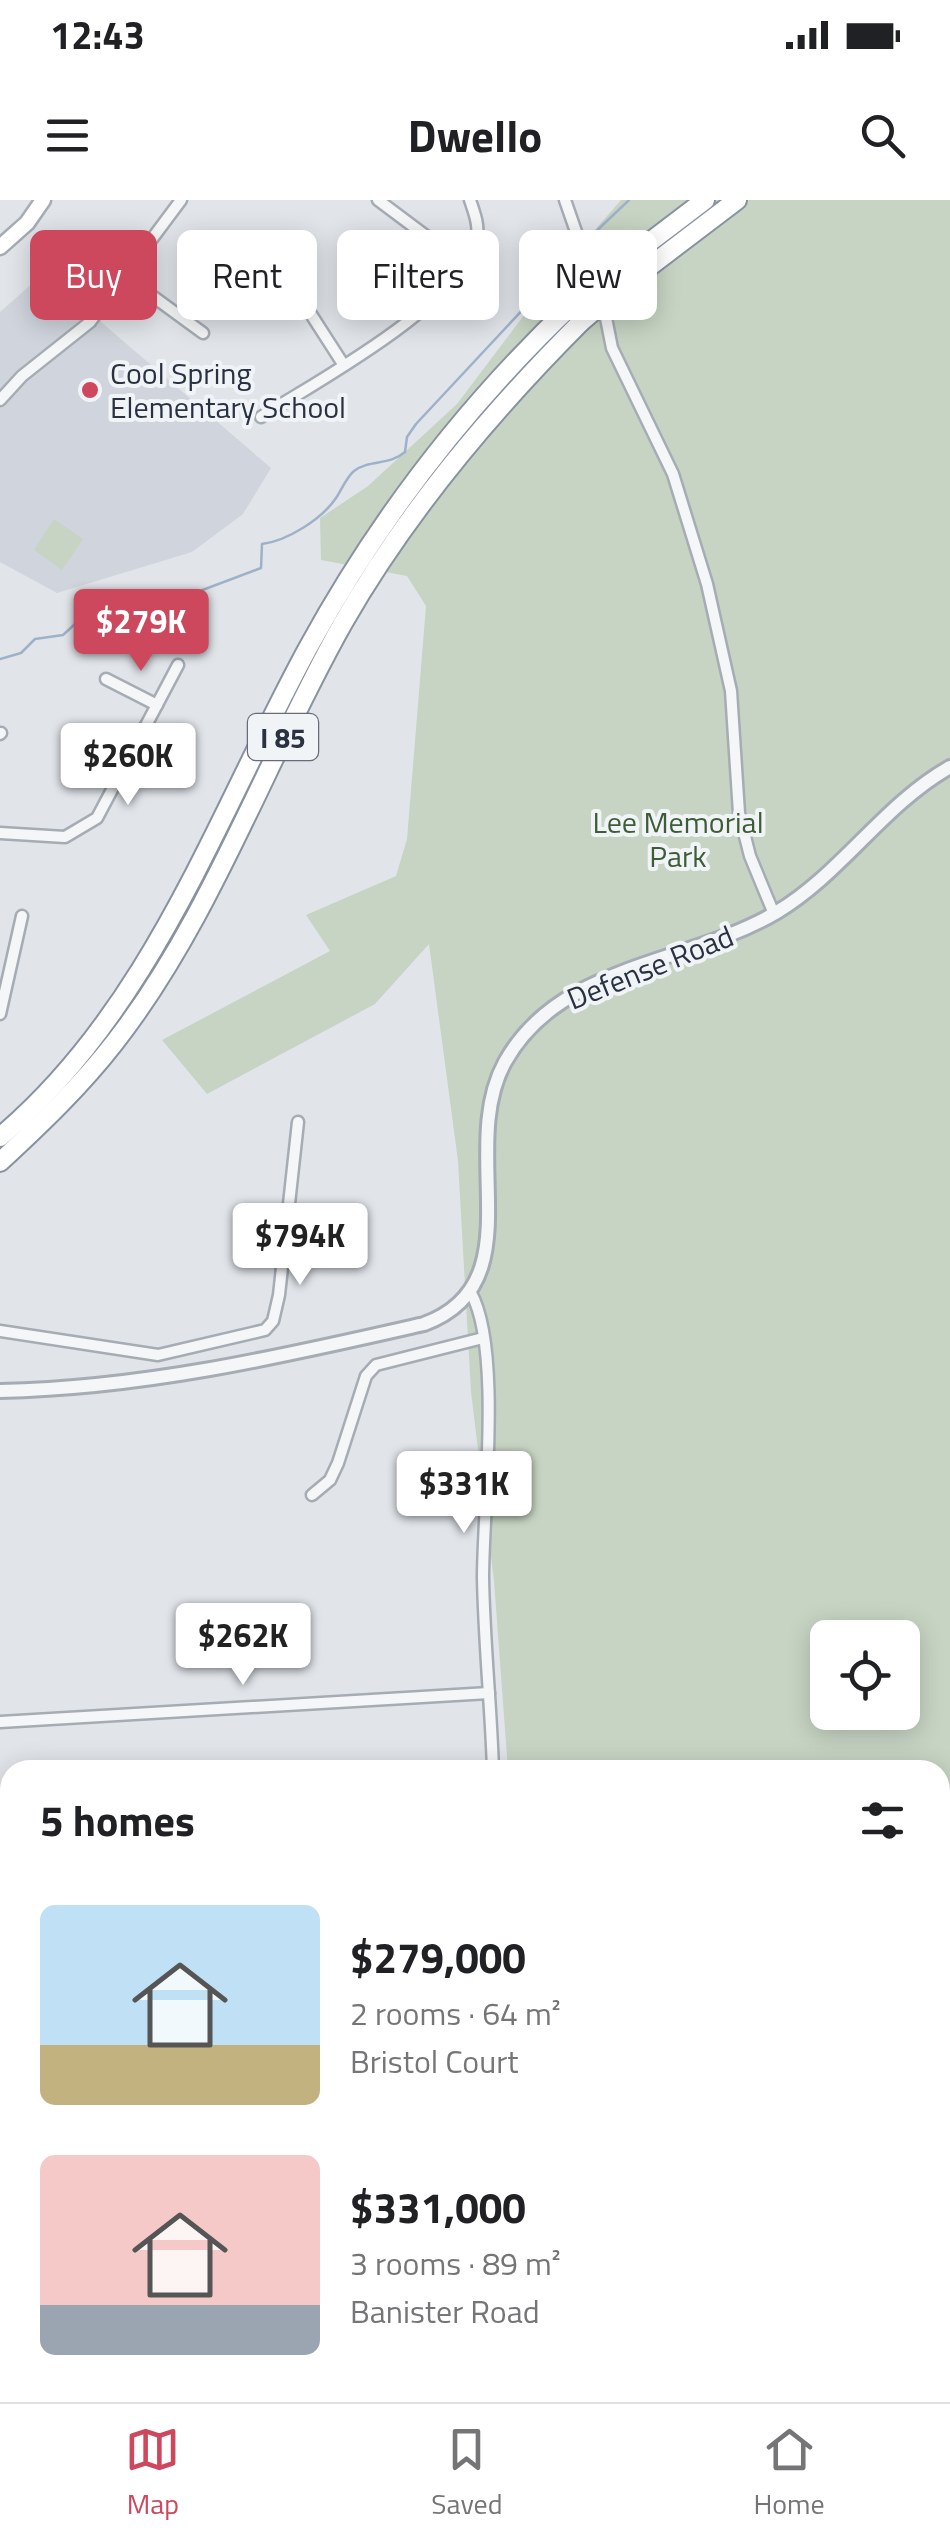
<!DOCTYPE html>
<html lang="en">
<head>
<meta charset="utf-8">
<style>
  body { margin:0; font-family:"Titillium Web",sans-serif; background:#f6f6f6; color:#202124; height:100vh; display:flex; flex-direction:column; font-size:38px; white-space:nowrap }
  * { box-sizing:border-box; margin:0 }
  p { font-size:32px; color:#757577 }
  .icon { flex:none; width:55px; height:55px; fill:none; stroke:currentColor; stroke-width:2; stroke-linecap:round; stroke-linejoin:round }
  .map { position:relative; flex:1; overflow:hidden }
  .details { position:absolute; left:0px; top:1560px; width:950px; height:642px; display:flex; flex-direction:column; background:#fff; border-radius:30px 30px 0 0; box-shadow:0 5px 25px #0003 }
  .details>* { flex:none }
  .guide { position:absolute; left:30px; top:30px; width:890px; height:90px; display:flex; gap:20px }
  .tools { position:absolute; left:810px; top:1420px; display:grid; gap:20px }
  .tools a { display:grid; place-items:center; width:110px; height:110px; border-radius:15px; background:#fff; box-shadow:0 5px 25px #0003; font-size:50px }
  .price { position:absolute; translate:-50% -85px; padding:0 22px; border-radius:10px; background:#fff; color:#222; font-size:32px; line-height:65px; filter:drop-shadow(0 2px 5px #0008) }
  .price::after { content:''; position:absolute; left:50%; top:60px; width:30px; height:22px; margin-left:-15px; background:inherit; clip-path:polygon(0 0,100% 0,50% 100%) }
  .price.current { background:#cd485c; color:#fff }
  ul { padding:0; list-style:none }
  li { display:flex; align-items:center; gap:30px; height:250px; padding:0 40px }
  li span { display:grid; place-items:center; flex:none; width:280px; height:200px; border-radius:15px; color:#555 }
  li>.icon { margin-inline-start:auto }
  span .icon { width:120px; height:120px; fill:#fffc; stroke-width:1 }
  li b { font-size:42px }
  h2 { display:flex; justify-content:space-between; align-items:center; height:120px; padding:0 40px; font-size:42px }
  .tag { padding:0 35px; border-radius:15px; background:#fff; box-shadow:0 5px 25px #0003; font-size:35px; line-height:90px }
  .tag.current { background:#cd485c; color:#fff }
  .status { display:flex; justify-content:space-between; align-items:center; height:70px; padding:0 50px; background:#fff; direction:ltr }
  .status svg { height:28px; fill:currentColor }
  header { display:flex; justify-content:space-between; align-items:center; height:130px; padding:0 40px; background:#fff; font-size:45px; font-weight:700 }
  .tab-bar { display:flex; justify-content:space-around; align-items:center; height:140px; border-top:2px solid #e0e0e0; background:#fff; font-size:28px; color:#757577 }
  .tab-bar a { display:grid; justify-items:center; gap:5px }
  .tab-bar .current { color:#cd485c }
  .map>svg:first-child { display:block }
  .built { fill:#d0d4dc }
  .green { fill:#c7d4c3; fill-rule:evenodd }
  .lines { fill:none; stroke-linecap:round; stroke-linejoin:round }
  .stream { stroke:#9db2c9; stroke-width:2.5 }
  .minor-casing { stroke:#a6acb4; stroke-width:15 }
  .tertiary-casing { stroke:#a6acb4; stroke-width:18 }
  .secondary-casing { stroke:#a6acb4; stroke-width:19 }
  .motorway-casing { stroke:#8992a0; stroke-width:22 }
  .minor { stroke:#f4f6f8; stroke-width:10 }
  .tertiary { stroke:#f4f6f8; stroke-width:12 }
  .secondary { stroke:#fff; stroke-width:14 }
  .motorway { stroke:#fff; stroke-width:18 }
  .motorway-bridge-casing { stroke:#8992a0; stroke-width:22; stroke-linecap:butt }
  .motorway-bridge { stroke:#fff; stroke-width:18 }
  .poi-dot { fill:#cd485c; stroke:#f1f4f7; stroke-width:4 }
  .labels { text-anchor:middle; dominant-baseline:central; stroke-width:8; stroke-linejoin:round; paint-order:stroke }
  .shield { fill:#f1f4f7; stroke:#666c78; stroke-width:2.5 }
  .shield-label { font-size:28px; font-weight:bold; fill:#2a3242 }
  .poi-label { font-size:30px; fill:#2a3242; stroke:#f1f4f7; text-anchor:start }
  .park-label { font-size:30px; fill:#3e5d37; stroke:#f1f4f7 }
  .street-label { font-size:30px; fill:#2a3242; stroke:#f1f4f7 }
</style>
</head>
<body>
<div class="status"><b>12:43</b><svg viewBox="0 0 49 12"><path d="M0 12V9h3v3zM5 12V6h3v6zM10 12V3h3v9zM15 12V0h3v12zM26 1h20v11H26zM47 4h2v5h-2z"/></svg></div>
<header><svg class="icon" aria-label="menu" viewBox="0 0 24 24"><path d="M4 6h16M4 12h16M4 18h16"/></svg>Dwello<svg class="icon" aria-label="search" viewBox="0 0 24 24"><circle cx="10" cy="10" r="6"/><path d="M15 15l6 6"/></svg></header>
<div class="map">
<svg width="950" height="2202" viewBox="0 0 950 2202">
  <rect width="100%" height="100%" fill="#e1e5ea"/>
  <!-- built -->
  <path class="built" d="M44 73 271 268 243 314 192 352 57 393 0 362V112Z"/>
  <!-- green -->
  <g class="green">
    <path d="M621 0H950V1622L940 1625V1570H508L494 1381 471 1192 458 961 429 744 375 804 207 894 162 840 330 751 306 715 396 676 407 639 426 406 407 376 321 360 320 318 368 286 457 204 546 86ZM828 1438H902V1512H828Z"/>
    <path d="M54 319 83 339 62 370 34 350Z"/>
  </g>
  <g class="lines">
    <!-- stream -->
    <g class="stream">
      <path d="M589 38 629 0"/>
      <path d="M0 459 21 453 35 439 63 435 99 402 113 397 168 403 261 368 262 344C287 341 322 319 336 298 342 289 346 278 354 271 370 259 389 266 405 252L407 237 416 224 569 60"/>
    </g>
    <!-- minor casing -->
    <g class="minor-casing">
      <g id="minor">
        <path d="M378 0 462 63"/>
        <path d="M565 0 606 118 612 148 673 274 707 384 731 491 739 613 750 656 774 714"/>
        <path d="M271 52 343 164"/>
        <path d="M125 76 203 133"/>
        <path d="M0 200 22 176 90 122 181 0"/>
        <path d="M261 217C317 181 463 104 477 37 479 24 474 12 470 0"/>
        <path d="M106 479 157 505"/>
        <path d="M0 534 1 533"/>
        <path d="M0 633 65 637 97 618 178 465"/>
        <path d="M0 814 22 716"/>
        <path d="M471 1093C502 1148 483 1310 483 1377 484 1441 491 1506 493 1570"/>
        <path d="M0 1131 158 1155 265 1130 273 1121 279 1095 298 922"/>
        <path d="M312 1295 330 1280 338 1263 366 1176 376 1165 483 1138"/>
        <path d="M0 1522 489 1493"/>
        <path d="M940 1729H950"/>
        <path d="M856 2202 857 2192"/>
      </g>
    </g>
    <!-- tertiary casing -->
    <g class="tertiary-casing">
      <path id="tertiary" d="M0 1191C146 1188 283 1156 424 1124 536 1083 456 951 505 862 560 763 688 765 777 712 842 673 883 605 950 567"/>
    </g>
    <!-- secondary casing -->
    <g class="secondary-casing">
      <path id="secondary" d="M0 47 27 23 43 0"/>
    </g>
    <!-- motorway casing -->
    <g class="motorway-casing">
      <g id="motorway">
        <path d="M609 73 705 0"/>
        <path d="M616 92 737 0"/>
        <path d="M0 937C152 809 216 617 308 448 379 318 468 203 575 102"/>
        <path d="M0 962C41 924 81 886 115 842 211 719 266 559 343 423 407 311 490 213 581 122"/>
      </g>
    </g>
    <!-- minor -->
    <use href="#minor" class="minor"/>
    <!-- tertiary -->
    <use href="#tertiary" class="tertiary"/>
    <!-- secondary -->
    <use href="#secondary" class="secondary"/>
    <!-- motorway -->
    <use href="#motorway" class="motorway"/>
    <!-- motorway-bridge casing -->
    <g class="motorway-bridge-casing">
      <g id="motorway-bridge">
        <path d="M575 102 609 73"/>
        <path d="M581 122 616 92"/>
      </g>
    </g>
    <!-- motorway-bridge -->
    <use href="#motorway-bridge" class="motorway-bridge"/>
  </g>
  <!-- markers -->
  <circle class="poi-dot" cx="90" cy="190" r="10"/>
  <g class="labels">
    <!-- shield labels -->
    <rect class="shield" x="248" y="514" width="70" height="46" rx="8"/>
    <g class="shield-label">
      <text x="283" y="537">I 85</text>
    </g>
    <!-- poi labels -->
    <g class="poi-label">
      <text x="110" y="173">Cool Spring<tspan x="110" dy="34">Elementary School</tspan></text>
    </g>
    <!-- park labels -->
    <g class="park-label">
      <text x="678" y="622">Lee Memorial<tspan x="678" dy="34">Park</tspan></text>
    </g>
    <!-- street labels -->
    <g class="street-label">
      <text transform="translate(650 767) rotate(-22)">Defense Road</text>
    </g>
  </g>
</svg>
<div class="tools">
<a><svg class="icon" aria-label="locate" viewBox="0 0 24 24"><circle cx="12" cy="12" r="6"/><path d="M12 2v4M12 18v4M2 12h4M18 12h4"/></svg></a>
</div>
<b class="price current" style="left:141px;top:474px">$279K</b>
<b class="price" style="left:128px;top:608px">$260K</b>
<b class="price" style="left:300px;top:1088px">$794K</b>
<b class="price" style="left:464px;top:1336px">$331K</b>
<b class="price" style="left:243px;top:1488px">$262K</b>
<div class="guide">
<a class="tag current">Buy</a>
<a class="tag">Rent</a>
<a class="tag">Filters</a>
<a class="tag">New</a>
</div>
<section class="details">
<h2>5 homes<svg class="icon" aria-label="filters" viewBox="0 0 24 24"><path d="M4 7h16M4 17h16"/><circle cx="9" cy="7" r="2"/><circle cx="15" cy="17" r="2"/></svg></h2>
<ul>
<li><span style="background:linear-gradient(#bfe0f5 70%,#c2b280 0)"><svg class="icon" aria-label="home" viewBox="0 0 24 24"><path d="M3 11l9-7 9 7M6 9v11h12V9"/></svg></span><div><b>$279,000</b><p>2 rooms · 64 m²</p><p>Bristol Court</p></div></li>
<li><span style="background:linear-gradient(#f6c9c9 75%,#9aa5b1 0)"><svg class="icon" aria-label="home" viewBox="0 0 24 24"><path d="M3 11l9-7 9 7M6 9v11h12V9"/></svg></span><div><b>$331,000</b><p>3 rooms · 89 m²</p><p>Banister Road</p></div></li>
</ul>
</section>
</div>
<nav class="tab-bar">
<a class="current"><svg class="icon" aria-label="map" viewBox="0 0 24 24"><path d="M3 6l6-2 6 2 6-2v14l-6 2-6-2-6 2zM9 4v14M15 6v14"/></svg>Map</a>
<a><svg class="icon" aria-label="saved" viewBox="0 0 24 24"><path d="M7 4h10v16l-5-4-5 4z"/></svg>Saved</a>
<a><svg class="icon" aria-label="home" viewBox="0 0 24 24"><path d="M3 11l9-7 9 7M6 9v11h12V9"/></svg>Home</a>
</nav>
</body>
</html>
